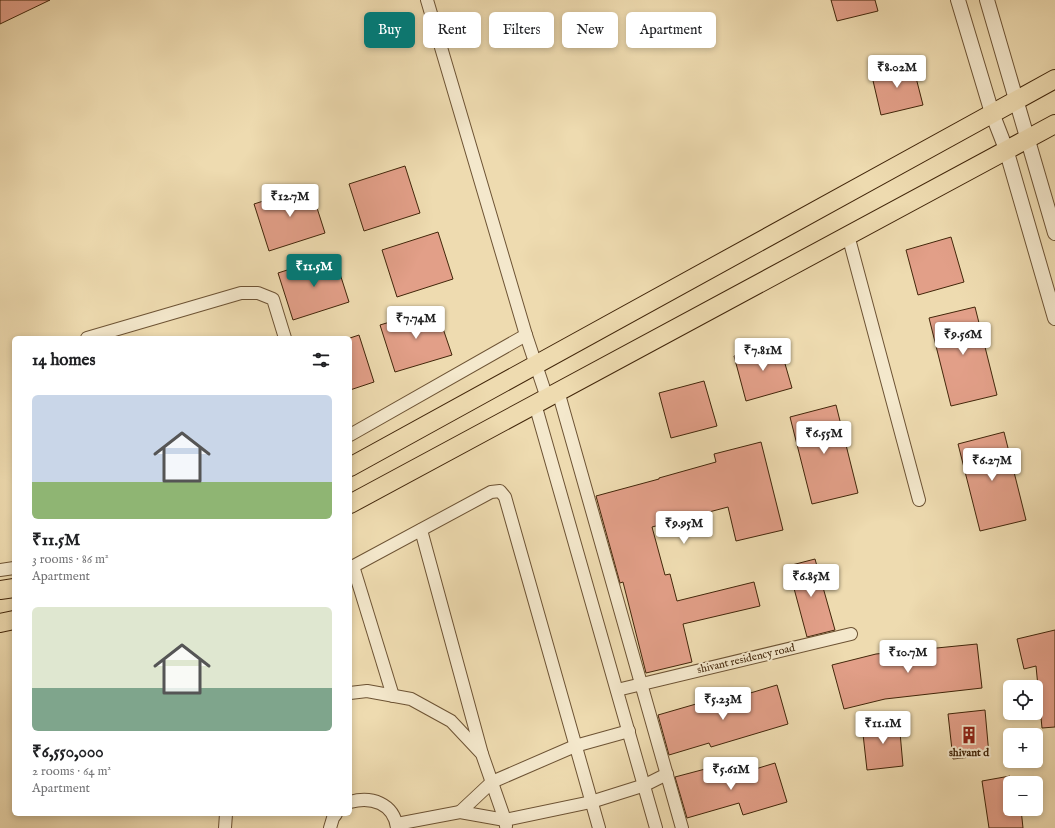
<!DOCTYPE html>
<html lang="en">
<head>
<meta charset="utf-8">
<style>
  body { margin:0; font-family:"IM FELL English",serif; background:#f2f2f2; color:#202124; height:100vh; display:flex; flex-direction:column; font-size:15px; white-space:nowrap }
  * { box-sizing:border-box; margin:0 }
  p { font-size:13px; color:#757577 }
  .icon { flex:none; width:22px; height:22px; fill:none; stroke:currentColor; stroke-width:2; stroke-linecap:round; stroke-linejoin:round }
  .map { position:relative; flex:1; overflow:hidden }
  .side { position:absolute; left:12px; top:336px; width:340px; height:480px; display:flex; flex-direction:column; background:#fff; border-radius:6px; box-shadow:0 2px 6px #0003 }
  .side>* { flex:none }
  .top-card { position:absolute; left:364px; top:12px; width:380px; height:36px; display:flex; gap:8px }
  .controls { position:absolute; left:1003px; top:680px; display:grid; gap:8px }
  .controls a { display:grid; place-items:center; width:40px; height:40px; border-radius:6px; background:#fff; box-shadow:0 2px 6px #0003; font-size:20px }
  .price { position:absolute; translate:-50% -34px; padding:0 9px; border-radius:4px; background:#fff; color:#222; font-size:13px; line-height:26px; filter:drop-shadow(0 1px 2px #0008) }
  .price::after { content:''; position:absolute; left:50%; top:24px; width:12px; height:9px; margin-left:-6px; background:inherit; clip-path:polygon(0 0,100% 0,50% 100%) }
  .price.selected { background:#0f766e; color:#fff }
  ul { padding:0; list-style:none }
  li { display:grid; align-content:center; gap:8px; height:212px; padding:0 20px }
  li span { display:grid; place-items:center; height:124px; border-radius:6px; color:#555 }
  li>.icon { margin-inline-start:auto }
  span .icon { width:72px; height:72px; fill:#fffc; stroke-width:1 }
  li b { font-size:17px }
  h2 { display:flex; justify-content:space-between; align-items:center; height:48px; padding:0 20px; font-size:17px }
  .tag { padding:0 14px; border-radius:6px; background:#fff; box-shadow:0 2px 6px #0003; font-size:14px; line-height:36px }
  .tag.selected { background:#0f766e; color:#fff }
  .map>svg:first-child { display:block }
  .building { fill:#e29f88; stroke:#42260a }
  .lines { fill:none; stroke-linecap:round; stroke-linejoin:round }
  .minor-casing { stroke:#6d5334; stroke-width:14 }
  .tertiary-casing { stroke:#6d5334; stroke-width:16 }
  .primary-casing { stroke:#42260a; stroke-width:20 }
  .minor { stroke:#f4e8cc; stroke-width:12 }
  .tertiary { stroke:#f4e8cc; stroke-width:14 }
  .primary { stroke:#eedbb0; stroke-width:18 }
  .labels { text-anchor:middle; dominant-baseline:central; stroke-width:4; stroke-linejoin:round; paint-order:stroke }
  .street-label { font-size:11px; fill:#42260a; stroke:#f4e8cc }
  .poi-label { font-size:11px; font-weight:bold; fill:#42260a; stroke:#f4e8cc }
</style>
</head>
<body>
<div class="map">
<svg width="1055" height="828" viewBox="0 0 1055 828">
  <rect width="100%" height="100%" fill="#eedbb0"/>
  <filter id="stains"><feTurbulence type="fractalNoise" baseFrequency=".005" numOctaves="4"/><feColorMatrix values="0 0 0 0 .2 0 0 0 0 .09 0 0 0 0 .02 0 0 0 .5 -.17"/></filter>
  <radialGradient id="worn" r=".72"><stop offset=".6" stop-color="#630" stop-opacity="0"/><stop offset="1" stop-color="#630" stop-opacity=".3"/></radialGradient>
  <!-- building -->
  <g class="building">
    <path d="M0 0H50L0 24Z"/>
    <path d="M831 0H875L878 11 837 21Z"/>
    <path d="M912 62 923 105 881 115 871 72Z"/>
    <path d="M405 166 420 213 364 231 349 184Z"/>
    <path d="M310 186 325 233 269 251 254 204Z"/>
    <path d="M438 232 453 279 397 297 382 250Z"/>
    <path d="M951 237 964 282 918 295 906 250Z"/>
    <path d="M334 255 349 302 293 320 278 273Z"/>
    <path d="M975 307 997 395 951 406 929 318Z"/>
    <path d="M436 308 452 355 395 372 380 325Z"/>
    <path d="M359 335 374 382 350 390V338Z"/>
    <path d="M779 343 792 388 746 401 734 356Z"/>
    <path d="M704 381 717 426 671 438 659 393Z"/>
    <path d="M836 405 858 493 812 504 790 417Z"/>
    <path d="M1004 432 1026 520 980 531 958 444Z"/>
    <path d="M761 442 783 530 736 541 728 507 652 527 665 575 670 574 677 601 754 582 760 606 683 624 692 662 646 673 623 582 620 583 596 496 659 479V478L716 462 714 454Z"/>
    <path d="M815 559 835 630 807 637 788 566Z"/>
    <path d="M1055 630V727L1042 728 1036 666 1024 669 1017 639Z"/>
    <path d="M977 644 982 688 885 699 844 709 832 665 876 654Z"/>
    <path d="M777 685 788 724 711 747 709 743 669 755 658 715 696 704 697 709Z"/>
    <path d="M985 710 989 755 953 759 948 714Z"/>
    <path d="M899 721 903 766 867 770 862 725Z"/>
    <path d="M775 763 787 802 743 815 739 803 687 818 675 777 709 768 713 782Z"/>
    <path d="M1010 776V809H1021L1023 828H989L982 781Z"/>
  </g>
  <g class="lines">
    <!-- minor casing -->
    <g class="minor-casing">
      <g id="minor">
        <path d="M427 0 526 335 547 398"/>
        <path d="M848 235 919 500"/>
        <path d="M87 338 241 293H258L273 299 285 338"/>
        <path d="M558 391 682 828"/>
        <path d="M535 404 656 828"/>
        <path d="M350 435 526 335"/>
        <path d="M421 530 482 754"/>
        <path d="M353 566 393 696"/>
        <path d="M350 568 491 492 500 491 505 497 599 828"/>
        <path d="M0 570 14 568"/>
        <path d="M617 690 851 634"/>
        <path d="M350 693 367 691 411 699 451 721 482 754 505 820 506 826"/>
        <path d="M350 802C371 796 394 803 397 828"/>
        <path d="M460 812 492 782 575 746 629 731"/>
        <path d="M397 824 460 812 505 820 591 802 645 785 667 774"/>
        <path d="M225 828 226 814"/>
        <path d="M330 828 333 818 336 814"/>
      </g>
    </g>
    <!-- tertiary casing -->
    <g class="tertiary-casing">
      <g id="tertiary">
        <path d="M958 0 992 113 1006 149 1055 318"/>
        <path d="M987 0 1055 233"/>
      </g>
    </g>
    <!-- primary casing -->
    <g class="primary-casing">
      <g id="primary">
        <path d="M350 467 1055 79"/>
        <path d="M350 504 1055 124"/>
        <path d="M0 590 14 588"/>
        <path d="M0 623 14 620"/>
      </g>
    </g>
    <!-- minor -->
    <use href="#minor" class="minor"/>
    <!-- tertiary -->
    <use href="#tertiary" class="tertiary"/>
    <!-- primary -->
    <use href="#primary" class="primary"/>
  </g>
  <!-- icons -->
  <defs>
    <g id="building-bare" transform="scale(1.38)"><path d="M-4-6H4V6H1V3H-1V6H-4ZM-2.5-4.3h1.7v1.8h-1.7ZM.8-4.3h1.7v1.8H.8ZM-2.5-1h1.7V.8h-1.7ZM.8-1h1.7V.8H.8Z" fill="#8f2418" stroke="#f4e8cc" stroke-width="2.5" paint-order="stroke"/></g>
  </defs>
  <g fill-rule="evenodd">
    <use href="#building-bare" x="969" y="735"/>
  </g>
  <g class="labels">
    <!-- street labels -->
    <g class="street-label">
      <text transform="translate(746 659) rotate(-13)">shivant residency road</text>
    </g>
    <!-- poi labels -->
    <g class="poi-label">
      <text x="969" y="753">shivant d</text>
    </g>
  </g>
  <rect width="100%" height="100%" filter="url(#stains)"/>
  <rect width="100%" height="100%" fill="url(#worn)"/>
</svg>
<div class="controls">
<a><svg class="icon" aria-label="locate" viewBox="0 0 24 24"><circle cx="12" cy="12" r="6"/><path d="M12 2v4M12 18v4M2 12h4M18 12h4"/></svg></a>
<a>+</a>
<a>−</a>
</div>
<b class="price" style="left:897px;top:89px">₹8.02M</b>
<b class="price" style="left:290px;top:218px">₹12.7M</b>
<b class="price selected" style="left:314px;top:288px">₹11.5M</b>
<b class="price" style="left:416px;top:340px">₹7.74M</b>
<b class="price" style="left:963px;top:356px">₹9.56M</b>
<b class="price" style="left:763px;top:372px">₹7.81M</b>
<b class="price" style="left:824px;top:455px">₹6.55M</b>
<b class="price" style="left:992px;top:482px">₹6.27M</b>
<b class="price" style="left:684px;top:545px">₹9.95M</b>
<b class="price" style="left:811px;top:598px">₹6.85M</b>
<b class="price" style="left:908px;top:674px">₹10.7M</b>
<b class="price" style="left:723px;top:721px">₹5.23M</b>
<b class="price" style="left:883px;top:745px">₹11.1M</b>
<b class="price" style="left:731px;top:791px">₹5.61M</b>
<div class="top-card">
<a class="tag selected">Buy</a>
<a class="tag">Rent</a>
<a class="tag">Filters</a>
<a class="tag">New</a>
<a class="tag">Apartment</a>
</div>
<section class="side">
<h2>14 homes<svg class="icon" aria-label="filters" viewBox="0 0 24 24"><path d="M4 7h16M4 17h16"/><circle cx="9" cy="7" r="2"/><circle cx="15" cy="17" r="2"/></svg></h2>
<ul>
<li><span style="background:linear-gradient(#c9d6e8 70%,#8fb573 0)"><svg class="icon" aria-label="home" viewBox="0 0 24 24"><path d="M3 11l9-7 9 7M6 9v11h12V9"/></svg></span><div><b>₹11.5M</b><p>3 rooms · 86 m²</p><p>Apartment</p></div></li>
<li><span style="background:linear-gradient(#dfe7d0 65%,#7fa58c 0)"><svg class="icon" aria-label="home" viewBox="0 0 24 24"><path d="M3 11l9-7 9 7M6 9v11h12V9"/></svg></span><div><b>₹6,550,000</b><p>2 rooms · 64 m²</p><p>Apartment</p></div></li>
</ul>
</section>
</div>
</body>
</html>
